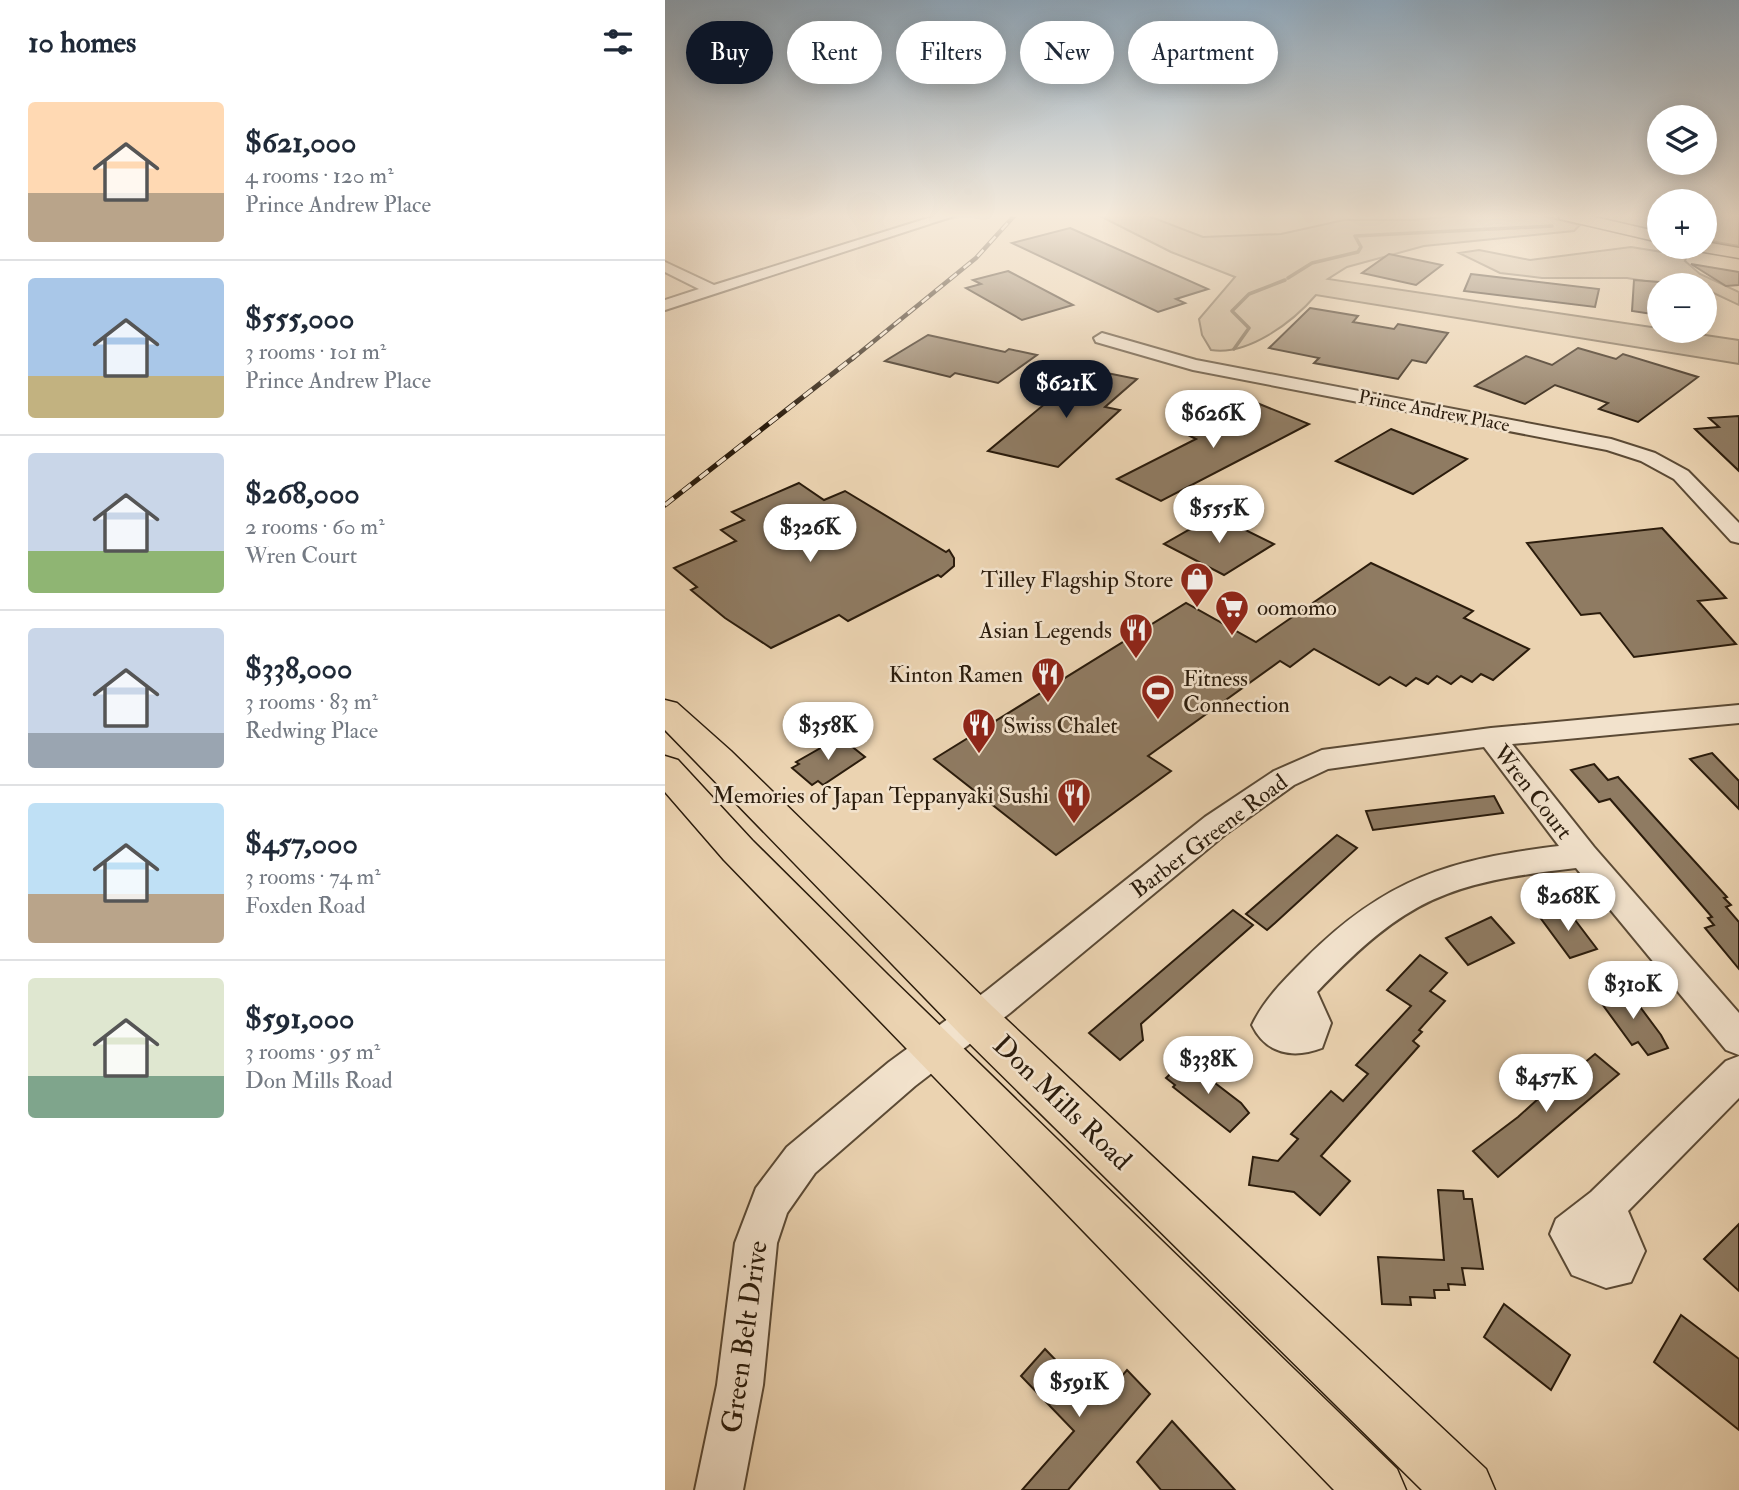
<!DOCTYPE html>
<html lang="en">
<head>
<meta charset="utf-8">
<style>
  body { margin:0; font-family:"IM FELL Double Pica",serif; background:#f2f2f3; color:#1f2937; height:100vh; display:flex; flex-direction:column; font-size:26px; white-space:nowrap }
  * { box-sizing:border-box; margin:0 }
  p { font-size:23px; color:#747a83 }
  .icon { flex:none; width:38px; height:38px; fill:none; stroke:currentColor; stroke-width:2; stroke-linecap:round; stroke-linejoin:round }
  .map { position:relative; flex:1; overflow:hidden }
  .drawer { display:flex; flex-direction:column; background:#fff; width:665px }
  .drawer>* { flex:none }
  .top-card { position:absolute; left:21px; top:21px; width:665px; height:63px; display:flex; gap:14px }
  .controls { position:absolute; left:982px; top:105px; display:grid; gap:14px }
  .controls a { display:grid; place-items:center; width:70px; height:70px; border-radius:50%; background:#fff; box-shadow:0 4px 18px #0003; font-size:35px }
  .price { position:absolute; translate:-50% -60px; padding:0 16px; border-radius:24px; background:#fff; color:#222; font-size:23px; line-height:46px; filter:drop-shadow(0 2px 4px #0008) }
  .price::after { content:''; position:absolute; left:50%; top:42px; width:21px; height:16px; margin-left:-10px; background:inherit; clip-path:polygon(0 0,100% 0,50% 100%) }
  .price.active { background:#111827; color:#fff }
  ul { padding:0; list-style:none }
  li { display:flex; align-items:center; gap:21px; height:175px; padding:0 28px }
  li+li { border-top:2px solid #e0e1e3 }
  li span { display:grid; place-items:center; flex:none; width:196px; height:140px; border-radius:7px; color:#555 }
  li>.icon { margin-inline-start:auto }
  span .icon { width:84px; height:84px; fill:#fffc; stroke-width:1 }
  li b { font-size:30px }
  h2 { display:flex; justify-content:space-between; align-items:center; height:84px; padding:0 28px; font-size:30px }
  .tag { padding:0 24px; border-radius:32px; background:#fff; box-shadow:0 4px 18px #0003; font-size:24px; line-height:63px }
  .tag.active { background:#111827; color:#fff }
  main { display:flex; flex:1; min-height:0 }
  .map>svg:first-child { display:block }
  .green { fill:#cab495; stroke:#7a6850; stroke-width:2 }
  .lines { fill:none; stroke-linecap:round; stroke-linejoin:round }
  .stream { stroke:#77654d; stroke-width:3.5 }
  .building { fill:#8f7b62; stroke:#2b1c0c; stroke-width:2 }
  .minor-casing { stroke:#5b4a35; stroke-width:4 }
  .major-casing { stroke:#2b1c0c; stroke-width:3 }
  .minor { fill:#f2e2cc; fill-rule:evenodd }
  .major { fill:#ebd3b1; fill-rule:evenodd }
  .rail-far1-casing { stroke:#2b1c0c; stroke-width:4.5 }
  .rail-casing { stroke:#2b1c0c; stroke-width:5 }
  .rail-far1 { stroke:#f2e2cc; stroke-width:2.5; stroke-dasharray:9; stroke-linecap:butt }
  .rail { stroke:#f2e2cc; stroke-width:3.5; stroke-dasharray:11; stroke-linecap:butt }
  .labels { text-anchor:middle; dominant-baseline:central; stroke-width:5; stroke-linejoin:round; paint-order:stroke }
  .far-street-label { font-size:19px; fill:#2b1c0c; stroke:#f2e2cc }
  .poi-label { font-size:23px; fill:#2b1c0c; stroke:#f2e2cc; text-anchor:end }
  .street-label { font-size:23px; fill:#2b1c0c; stroke:#f2e2cc }
  .near-street-label { font-size:28px; fill:#2b1c0c; stroke:#f2e2cc }
</style>
</head>
<body>
<main>
<section class="drawer">
<h2>10 homes<svg class="icon" aria-label="filters" viewBox="0 0 24 24"><path d="M4 7h16M4 17h16"/><circle cx="9" cy="7" r="2"/><circle cx="15" cy="17" r="2"/></svg></h2>
<ul>
<li><span style="background:linear-gradient(#ffd9b3 65%,#b9a48a 0)"><svg class="icon" aria-label="home" viewBox="0 0 24 24"><path d="M3 11l9-7 9 7M6 9v11h12V9"/></svg></span><div><b>$621,000</b><p>4 rooms · 120 m²</p><p>Prince Andrew Place</p></div></li>
<li><span style="background:linear-gradient(#a9c7e8 70%,#c2b280 0)"><svg class="icon" aria-label="home" viewBox="0 0 24 24"><path d="M3 11l9-7 9 7M6 9v11h12V9"/></svg></span><div><b>$555,000</b><p>3 rooms · 101 m²</p><p>Prince Andrew Place</p></div></li>
<li><span style="background:linear-gradient(#c9d6e8 70%,#8fb573 0)"><svg class="icon" aria-label="home" viewBox="0 0 24 24"><path d="M3 11l9-7 9 7M6 9v11h12V9"/></svg></span><div><b>$268,000</b><p>2 rooms · 60 m²</p><p>Wren Court</p></div></li>
<li><span style="background:linear-gradient(#c9d6e8 75%,#9aa5b1 0)"><svg class="icon" aria-label="home" viewBox="0 0 24 24"><path d="M3 11l9-7 9 7M6 9v11h12V9"/></svg></span><div><b>$338,000</b><p>3 rooms · 83 m²</p><p>Redwing Place</p></div></li>
<li><span style="background:linear-gradient(#bfe0f5 65%,#b9a48a 0)"><svg class="icon" aria-label="home" viewBox="0 0 24 24"><path d="M3 11l9-7 9 7M6 9v11h12V9"/></svg></span><div><b>$457,000</b><p>3 rooms · 74 m²</p><p>Foxden Road</p></div></li>
<li><span style="background:linear-gradient(#dfe7d0 70%,#7fa58c 0)"><svg class="icon" aria-label="home" viewBox="0 0 24 24"><path d="M3 11l9-7 9 7M6 9v11h12V9"/></svg></span><div><b>$591,000</b><p>3 rooms · 95 m²</p><p>Don Mills Road</p></div></li>
</ul>
</section>
<div class="map">
<svg width="1074" height="1490" viewBox="0 0 1074 1490">
  <rect width="100%" height="100%" fill="#ebd3b1"/>
  <filter id="stains"><feTurbulence type="fractalNoise" baseFrequency=".00286" numOctaves="4"/><feColorMatrix values="0 0 0 0 .2 0 0 0 0 .09 0 0 0 0 .02 0 0 0 .5 -.17"/></filter>
  <radialGradient id="worn" r=".72"><stop offset=".6" stop-color="#630" stop-opacity="0"/><stop offset="1" stop-color="#630" stop-opacity=".3"/></radialGradient>
  <!-- green -->
  <g class="green">
    <path d="M433 215H481L538 237 616 234 679 220H747L804 215H874L915 225 909 231 759 246 682 267 663 279 1074 340V364L651 295C628 322 583 356 546 350L537 335 534 319 570 277 506 252Z"/>
    <path d="M920 215H994V231Z"/>
    <path d="M1040 215H1074V246L1040 240Z"/>
    <path d="M966 247 1022 256 1020 261 1035 274 1074 292V305L1040 289V285H1004L962 278H877L835 273 794 253 814 250 865 260Z"/>
  </g>
  <g class="lines">
    <!-- stream -->
    <g class="stream">
      <path d="M623 278 647 263 693 252 696 247 690 236 887 226"/>
      <path d="M569 349 584 328 567 311 584 294 620 280"/>
    </g>
  </g>
  <!-- building -->
  <g class="building">
    <path d="M405 228 543 289 511 299 520 303 493 312 347 243Z"/>
    <path d="M724 254 777 265 751 285 697 273Z"/>
    <path d="M1026 264 1074 272V285L1061 286Z"/>
    <path d="M343 271 408 305 357 320 301 288 316 284 308 280Z"/>
    <path d="M806 274 934 289 930 307 799 291Z"/>
    <path d="M969 280 994 282V315L967 311Z"/>
    <path d="M645 308 693 316 688 322 729 329 733 324 783 333 761 363 747 360 733 379 649 363 654 358 604 348Z"/>
    <path d="M263 335 340 352 344 349 372 355 333 383 290 373 285 377 220 361Z"/>
    <path d="M913 348 951 359 958 354 1033 377 973 422 934 409 943 403 890 385 860 404 810 386 861 356 887 365Z"/>
    <path d="M422 369 472 379 440 407 455 410 393 467 323 451Z"/>
    <path d="M592 403 644 424 496 501 452 479 531 439 521 434 570 410 575 412Z"/>
    <path d="M1074 416V471L1030 429 1054 427 1044 418Z"/>
    <path d="M726 429 802 459 748 494 671 461Z"/>
    <path d="M134 483 159 500 180 491 281 552 284 550 289 558V566L276 577 273 575 183 621 174 615 106 648 60 618 26 590 32 587 9 568 71 541 56 530 79 520 67 512Z"/>
    <path d="M550 515 609 544 559 575 499 544Z"/>
    <path d="M997 528 1061 598 1033 601 1071 644 969 657 935 613 916 615 862 543Z"/>
    <path d="M706 563 808 611 799 618 864 649 828 680 816 674 807 682 796 676 786 684 772 676 763 684 751 678 741 686 725 677 714 685 649 649 625 667 615 661 483 756 506 771 391 855 269 759 521 603 591 642Z"/>
    <path d="M175 737 200 757 158 785 153 781 147 785 127 768 134 764 131 762Z"/>
    <path d="M1047 753 1074 781V809L1025 759Z"/>
    <path d="M929 764 943 780 953 777 1062 897 1059 898 1066 905 1061 907 1074 922V969L1040 928 1049 925 1043 918 1047 917 945 799 934 802 906 770Z"/>
    <path d="M829 796 838 813 708 830 701 811Z"/>
    <path d="M672 835 692 848 610 923 602 930 581 914Z"/>
    <path d="M901 908 932 949 905 958 874 916Z"/>
    <path d="M568 910 588 925 476 1024 478 1040 455 1060 424 1033Z"/>
    <path d="M826 917 849 943 803 965 781 938Z"/>
    <path d="M755 955 782 973 765 991 780 1001 754 1030 757 1032 748 1041 754 1046 656 1156 685 1181 655 1215 629 1192 584 1185 588 1157 613 1161 633 1139 626 1134 666 1091 678 1101 703 1074 691 1065 746 1006 722 990Z"/>
    <path d="M961 988 996 1035 1003 1048 983 1055 973 1042 967 1045 932 997Z"/>
    <path d="M930 1054 954 1074 833 1177 808 1151 853 1117 915 1061 918 1064Z"/>
    <path d="M520 1060 576 1103 584 1113 565 1132 508 1087 510 1085 501 1078Z"/>
    <path d="M773 1190 798 1191 799 1199H807L818 1269 797 1268 800 1285 783 1284 784 1290H769L770 1298 745 1297 746 1305 717 1304 713 1257 779 1260Z"/>
    <path d="M1074 1224V1291L1039 1259Z"/>
    <path d="M839 1304 905 1355 886 1390 819 1337Z"/>
    <path d="M1016 1315 1074 1359V1430L989 1362Z"/>
    <path d="M380 1349 433 1404 462 1370 485 1394 403 1490H357L409 1431 356 1376Z"/>
    <path d="M507 1421 570 1490H496L472 1462Z"/>
  </g>
  <g class="lines">
    <!-- minor casing -->
    <g class="minor-casing">
      <g id="minor">
        <path d="M273 215H292L0 310V300L34 289 0 272V262L49 285Z"/>
        <path d="M437 333 531 360 946 439 990 453 1023 471 1074 523V543L1066 541 1009 479 976 461 942 450 528 370 431 342 429 338Z"/>
        <path d="M1074 705V723L847 744 929 847 1074 1013V1055L1061 1050 911 868C782 883 742 898 652 992L666 1023 657 1048C628 1059 601 1054 587 1025 600 998 620 979 641 958 720 879 785 859 894 846L819 747 663 769 629 785 562 833 345 1013 250 1086 150 1173 122 1213 112 1243 98 1385 78 1490H30L52 1385 70 1243 91 1188 122 1147 224 1062 321 991 540 817 609 771 657 750 826 728Z"/>
        <path d="M1074 1056V1098L963 1211 980 1251 966 1282 941 1288 907 1275 885 1234 891 1219 926 1192 1061 1061Z"/>
      </g>
    </g>
    <!-- major casing -->
    <g class="major-casing">
      <g id="major">
        <path d="M893 215H921L994 232V242L895 219Z"/>
        <path d="M1040 242 1074 248V258L1033 251 1030 247H1040Z"/>
        <path d="M0 700 12 703 66 751 327 1006 821 1469 830 1490H757L295 1034 0 730Z"/>
        <path d="M0 756 13 760 87 840 223 975 732 1469 741 1490H669L59 860 0 792Z"/>
      </g>
    </g>
    <!-- minor -->
    <use href="#minor" class="minor"/>
    <!-- major -->
    <use href="#major" class="major"/>
    <!-- rail-far1 casing -->
    <g class="rail-far1-casing">
      <path id="rail-far1" d="M187 359 311 258 350 215"/>
    </g>
    <!-- rail casing -->
    <g class="rail-casing">
      <path id="rail" d="M0 505 189 357"/>
    </g>
    <!-- rail-far1 -->
    <use href="#rail-far1" class="rail-far1"/>
    <!-- rail -->
    <use href="#rail" class="rail"/>
  </g>
  <!-- sky -->
  <linearGradient id="sky" x2="0" y2="1"><stop stop-color="#8fa8bc"/><stop offset="0.51" stop-color="#f6ebdc"/><stop offset="1" stop-color="#f6ebdc" stop-opacity="0"/></linearGradient>
  <rect width="1074" height="423" fill="url(#sky)"/>
  <!-- icons -->
  <defs>
    <g id="shop-pin" transform="scale(1.75)"><path d="M0 17L-7.5 6A9.5 9.5 0 1 1 7.5 6Z" fill="#8f2418" stroke="#f2e2cc"/><path d="M-5-2.5h2.3a2.7 3.5 0 0 1 5.4 0H5L5.5 6h-11ZM-1.5-2.5h3a1.5 2.3 0 0 0-3 0Z" fill="#fff"/></g>
    <g id="supermarket-pin" transform="scale(1.75)"><path d="M0 17L-7.5 6A9.5 9.5 0 1 1 7.5 6Z" fill="#8f2418" stroke="#f2e2cc"/><path d="M-6-5.5h2.5l.6 2H6L4.5 2H-2.5L-4.4-4H-6ZM-1.5 3.2a1.3 1.3 0 1 0 .1 0ZM3 3.2a1.3 1.3 0 1 0 .1 0Z" fill="#fff"/></g>
    <g id="restaurant-pin" transform="scale(1.75)"><path d="M0 17L-7.5 6A9.5 9.5 0 1 1 7.5 6Z" fill="#8f2418" stroke="#f2e2cc"/><path d="M-5-6h1v4h1v-4h1v4h1v-4h1v5L-1.5 .5V6h-2V.5L-5-1ZM5-6V6H3V1.5H1.5Q1.5-4 5-6Z" fill="#fff"/></g>
    <g id="stadium-pin" transform="scale(1.75)"><path d="M0 17L-7.5 6A9.5 9.5 0 1 1 7.5 6Z" fill="#8f2418" stroke="#f2e2cc"/><path d="M0-5a6.5 5 0 1 0 0 10a6.5 5 0 1 0 0-10ZM-3.5-1.8h7v3.6h-7Z" fill="#fff"/></g>
  </defs>
  <g fill-rule="evenodd">
    <use href="#shop-pin" x="532" y="579"/>
    <use href="#supermarket-pin" x="567" y="607"/>
    <use href="#restaurant-pin" x="471" y="630"/>
    <use href="#restaurant-pin" x="383" y="674"/>
    <use href="#stadium-pin" x="493" y="691"/>
    <use href="#restaurant-pin" x="314" y="725"/>
    <use href="#restaurant-pin" x="409" y="795"/>
  </g>
  <g class="labels">
    <!-- far-street labels -->
    <g class="far-street-label">
      <text transform="translate(769 411) rotate(11)">Prince Andrew Place</text>
    </g>
    <!-- poi labels -->
    <g class="poi-label">
      <text x="508" y="579">Tilley Flagship Store</text>
      <text x="592" y="607" text-anchor="start">oomomo</text>
      <text x="447" y="630">Asian Legends</text>
      <text x="358" y="674">Kinton Ramen</text>
      <text x="518" y="678" text-anchor="start">Fitness<tspan x="518" dy="26">Connection</tspan></text>
      <text x="338" y="725" text-anchor="start">Swiss Chalet</text>
      <text x="384" y="795">Memories of Japan Teppanyaki Sushi</text>
    </g>
    <!-- street labels -->
    <g class="street-label">
      <text transform="translate(868 792) rotate(52)">Wren Court</text>
      <text transform="translate(544 836) rotate(-37)">Barber Greene Road</text>
    </g>
    <!-- near-street labels -->
    <g class="near-street-label">
      <text transform="translate(397 1103) rotate(44)">Don Mills Road</text>
      <text transform="translate(80 1337) rotate(-82)">Green Belt Drive</text>
    </g>
  </g>
  <rect width="100%" height="100%" filter="url(#stains)"/>
  <rect width="100%" height="100%" fill="url(#worn)"/>
</svg>
<div class="controls">
<a><svg class="icon" aria-label="layers" viewBox="0 0 24 24"><path d="M12 4l9 5-9 5-9-5zM3 14l9 5 9-5"/></svg></a>
<a>+</a>
<a>−</a>
</div>
<b class="price active" style="left:401px;top:420px">$621K</b>
<b class="price" style="left:548px;top:450px">$626K</b>
<b class="price" style="left:554px;top:545px">$555K</b>
<b class="price" style="left:145px;top:564px">$326K</b>
<b class="price" style="left:163px;top:762px">$358K</b>
<b class="price" style="left:903px;top:933px">$268K</b>
<b class="price" style="left:968px;top:1021px">$310K</b>
<b class="price" style="left:543px;top:1096px">$338K</b>
<b class="price" style="left:881px;top:1114px">$457K</b>
<b class="price" style="left:414px;top:1419px">$591K</b>
<div class="top-card">
<a class="tag active">Buy</a>
<a class="tag">Rent</a>
<a class="tag">Filters</a>
<a class="tag">New</a>
<a class="tag">Apartment</a>
</div>
</div>
</main>
</body>
</html>
